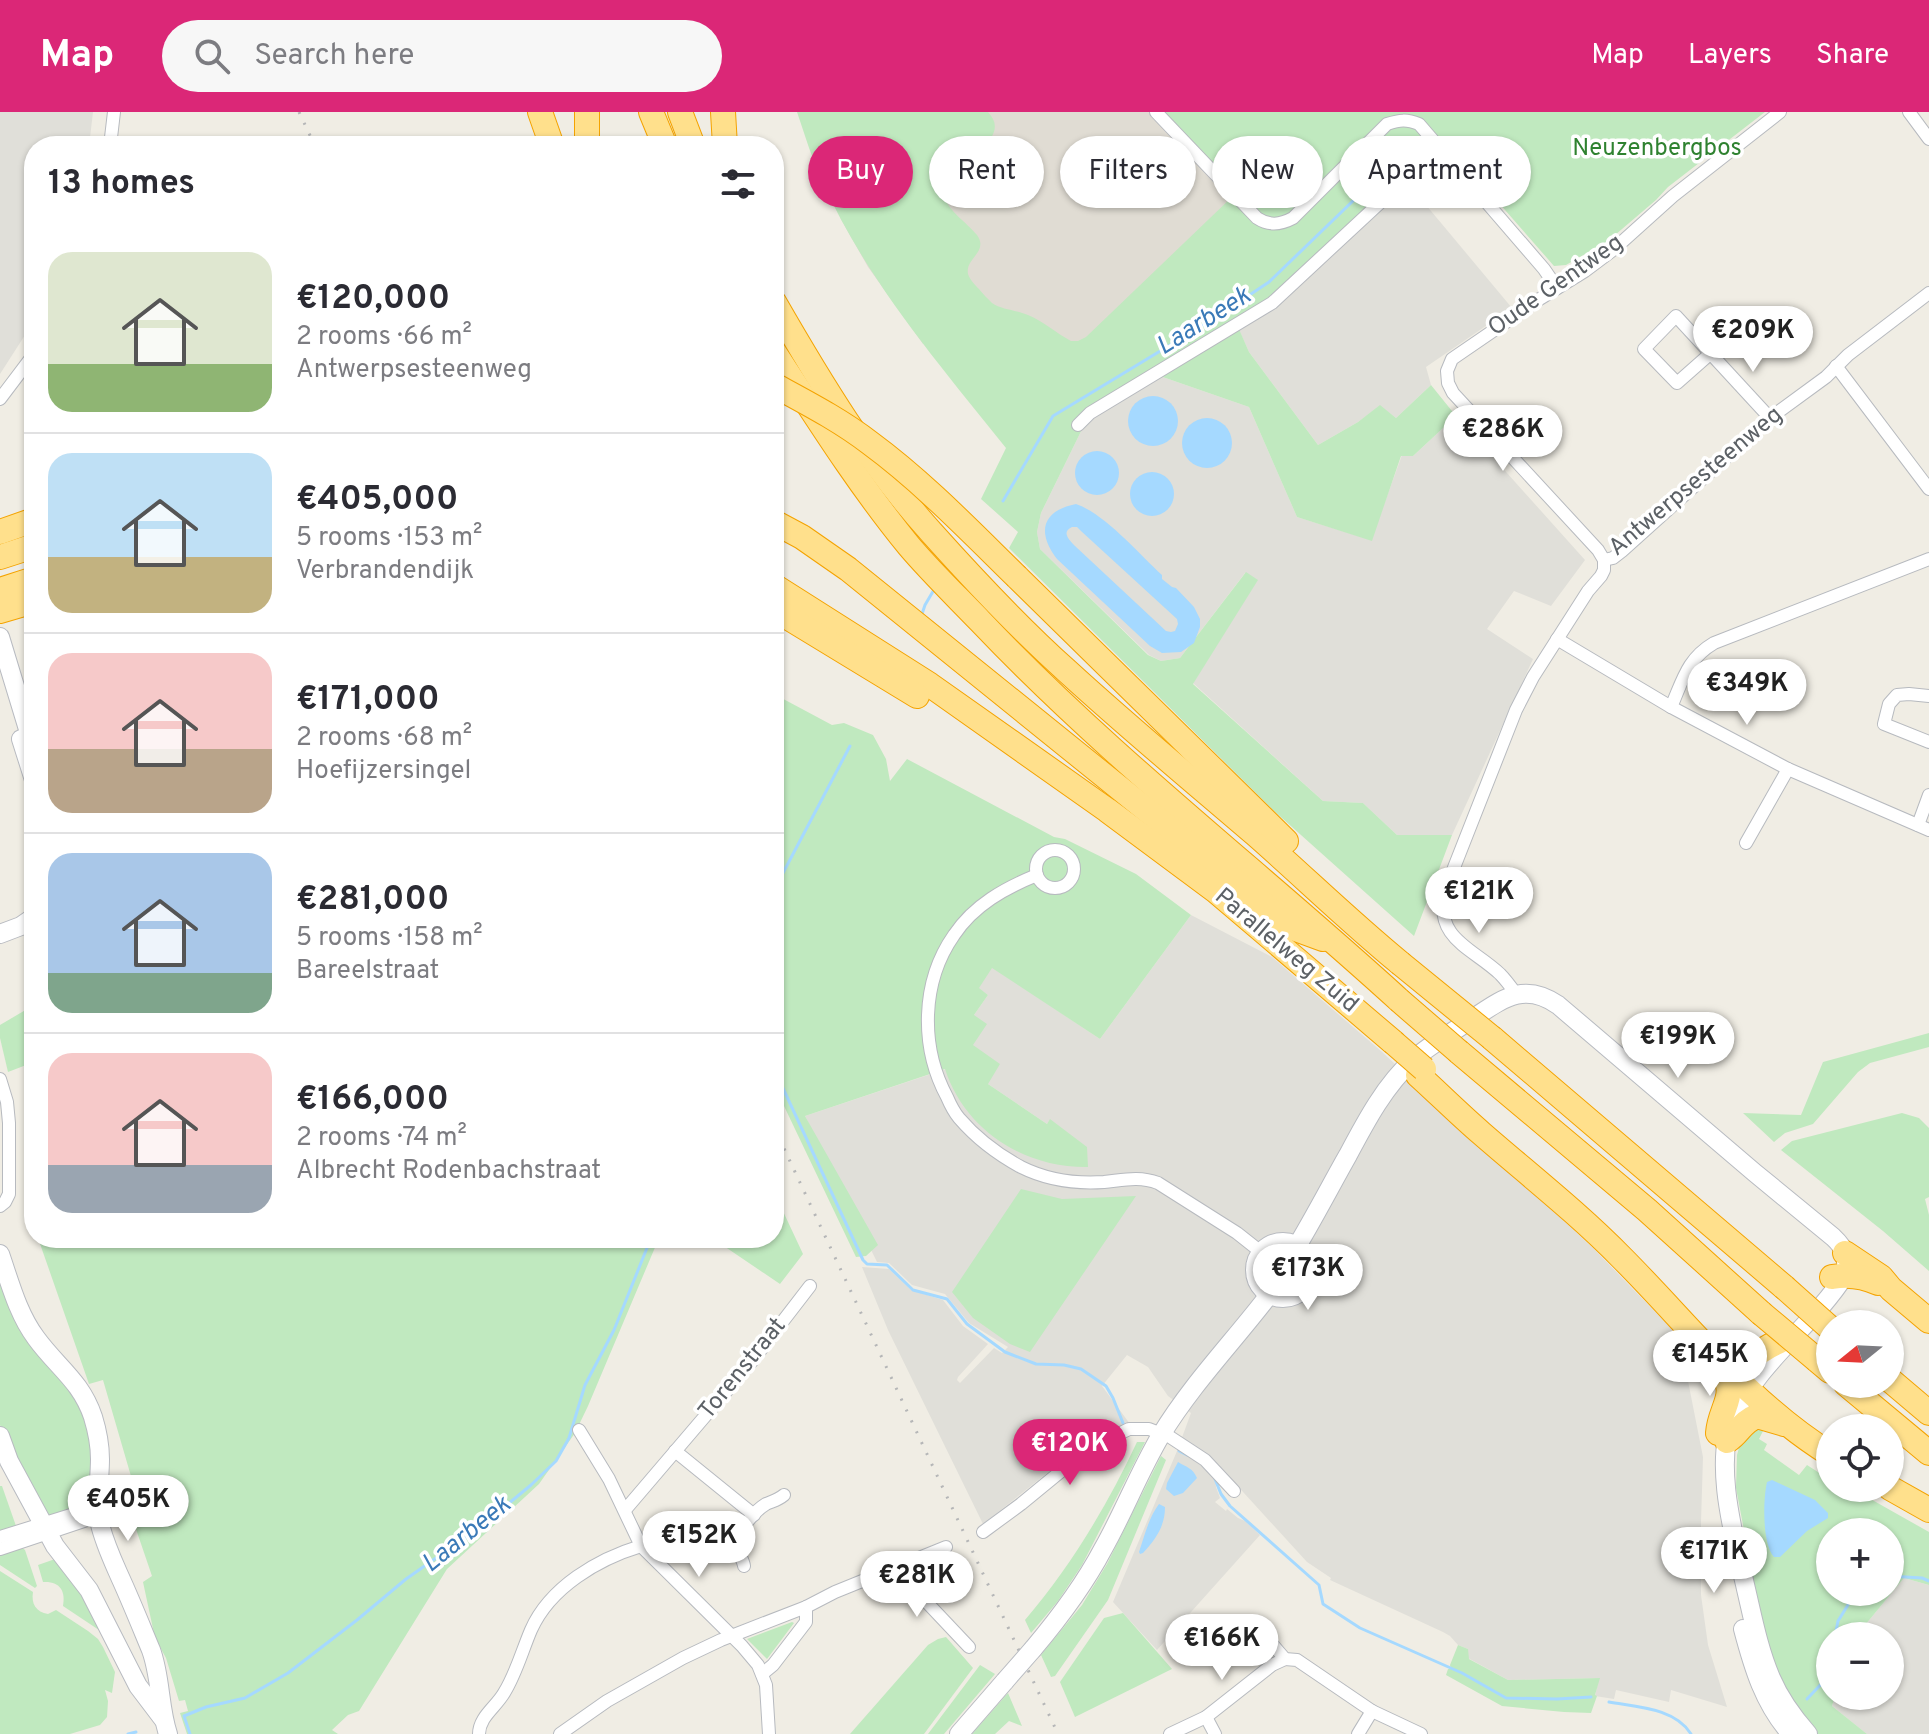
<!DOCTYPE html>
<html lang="en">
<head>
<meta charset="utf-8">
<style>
  body { margin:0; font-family:Overpass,sans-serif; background:#f7f7f7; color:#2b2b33; height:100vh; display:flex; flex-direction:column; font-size:30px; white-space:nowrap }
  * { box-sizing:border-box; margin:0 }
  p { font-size:26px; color:#7c7c81 }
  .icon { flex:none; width:44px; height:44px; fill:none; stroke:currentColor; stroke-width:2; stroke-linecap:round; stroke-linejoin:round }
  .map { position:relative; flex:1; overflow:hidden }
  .sheet { position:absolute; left:24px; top:24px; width:760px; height:1112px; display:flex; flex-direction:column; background:#fff; border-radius:32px; box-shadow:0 2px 6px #0004 }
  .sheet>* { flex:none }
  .guide { position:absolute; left:808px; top:24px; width:760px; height:72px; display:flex; gap:16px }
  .needle { width:52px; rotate:252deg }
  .tools { position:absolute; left:1816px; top:1198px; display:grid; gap:16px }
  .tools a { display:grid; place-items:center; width:88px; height:88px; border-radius:50%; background:#fff; box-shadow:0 2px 6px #0004; font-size:40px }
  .price { position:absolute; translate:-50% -68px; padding:0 18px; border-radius:28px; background:#fff; color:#222; font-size:26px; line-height:52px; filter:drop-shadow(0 2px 4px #0008) }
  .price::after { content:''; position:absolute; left:50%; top:48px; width:24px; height:18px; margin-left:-12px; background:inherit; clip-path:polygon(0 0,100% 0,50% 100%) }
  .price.on { background:#db2777; color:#fff }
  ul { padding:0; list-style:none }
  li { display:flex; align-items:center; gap:24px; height:200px; padding:0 24px }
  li+li { border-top:2px solid #e1e1e2 }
  li span { display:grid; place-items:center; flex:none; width:224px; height:160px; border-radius:24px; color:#555 }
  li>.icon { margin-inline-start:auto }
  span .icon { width:96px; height:96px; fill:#fffc; stroke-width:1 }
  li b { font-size:34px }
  h2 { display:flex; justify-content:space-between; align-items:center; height:96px; padding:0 24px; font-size:34px }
  .tag { padding:0 28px; border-radius:36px; background:#fff; box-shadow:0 2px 6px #0004; font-size:28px; line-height:72px }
  .tag.on { background:#db2777; color:#fff }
  header { display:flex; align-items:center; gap:48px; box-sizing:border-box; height:112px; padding:0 40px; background:#db2777; color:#fff }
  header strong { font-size:38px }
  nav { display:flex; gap:44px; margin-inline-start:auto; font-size:28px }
  .search { width:560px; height:72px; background:#f7f7f7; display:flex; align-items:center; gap:20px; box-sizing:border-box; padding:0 28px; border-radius:44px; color:#7c7c81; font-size:30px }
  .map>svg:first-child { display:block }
  .industrial { fill:#e0dfd9 }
  .education { fill:#e0dcd3 }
  .green { fill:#c0e9bf; fill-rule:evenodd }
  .water { fill:#a5d9ff; fill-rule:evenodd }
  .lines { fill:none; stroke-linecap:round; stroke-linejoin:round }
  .stream { stroke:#a5d9ff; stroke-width:3 }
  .street-casing { stroke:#b7babf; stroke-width:14 }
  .secondary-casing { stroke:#b8bbc1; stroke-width:20 }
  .highway-casing { stroke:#f4a300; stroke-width:26 }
  .street { stroke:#fff; stroke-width:12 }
  .secondary { stroke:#fff; stroke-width:18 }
  .highway { stroke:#ffe08c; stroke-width:24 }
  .rail { stroke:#b5b6b7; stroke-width:3; stroke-dasharray:2 10; stroke-linecap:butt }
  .secondary-bridge-casing { stroke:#b8bbc1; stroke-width:20; stroke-linecap:butt }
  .highway-bridge-casing { stroke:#f4a300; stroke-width:26; stroke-linecap:butt }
  .secondary-bridge { stroke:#fff; stroke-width:18 }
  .highway-bridge { stroke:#ffe08c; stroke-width:24 }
  .labels { text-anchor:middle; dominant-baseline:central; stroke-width:7; stroke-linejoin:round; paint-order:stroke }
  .park-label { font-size:24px; fill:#2f8230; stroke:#fff }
  .street-label { font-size:24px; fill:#5c6166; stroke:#fff }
  .water-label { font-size:26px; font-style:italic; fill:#3a7ab8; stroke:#fff }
</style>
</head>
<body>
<header>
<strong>Map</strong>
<div class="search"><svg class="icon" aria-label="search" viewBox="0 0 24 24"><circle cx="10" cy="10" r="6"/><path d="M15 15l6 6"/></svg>Search here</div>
<nav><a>Map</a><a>Layers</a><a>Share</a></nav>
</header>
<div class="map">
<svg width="1929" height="1622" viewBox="0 0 1929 1622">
  <rect width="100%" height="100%" fill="#f0ede4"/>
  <!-- industrial -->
  <g class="industrial">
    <path d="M0 0H93L89 34H34V209L0 262Z"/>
    <path d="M1401 63 1512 196 1426 255 1431 273 1396 306 1380 294 1358 310 1318 333 1249 240 1235 209Z"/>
    <path d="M1154 262 1249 295 1297 405 1371 428 1402 343 1413 344 1456 304 1585 448 1551 494 1514 479 1487 517 1533 547 1452 723H1397L1363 691 1323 689 1193 571 1257 468 1245 461 1180 546 1161 549 1149 543 1040 437 1037 420 1041 401 1090 301Z"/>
    <path d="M1191 803 1272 845 1381 939 1593 1136 1671 1216 1688 1269 1703 1345 1701 1410V1483L1708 1533 1727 1595 1671 1578 1669 1590 1616 1578 1614 1587 1595 1584 1599 1566 1508 1568 1468 1546V1537L1458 1533 1450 1524 1443 1520 1330 1468 1331 1466 1307 1450 1213 1347 1216 1375 1220 1386 1215 1390 1226 1399 1227 1397 1238 1406 1245 1409 1260 1423 1157 1538 1113 1490 1177 1339 1191 1301 1168 1284 1148 1255 1127 1243 1102 1274 1130 1312 1066 1346 983 1412 888 1218 862 1155 889 1157 911 1178 943 1188 963 1214 988 1232 958 1265 957 1268 960 1271 994 1236 1002 1241 1008 1235 969 1211 945 1182 912 1173 889 1151 877 1150 805 1004 946 957 1087 1055 1086 1035 1050 1008 1047 1012 988 972 973 933 974 903 988 883 978 876 992 855 1100 927Z"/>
    <path d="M1904 1466 1929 1473V1622H1867L1832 1594 1835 1584H1890V1524H1856Z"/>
  </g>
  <!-- education -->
  <path class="education" d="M868 0H1156L1257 106 1128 230 923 232 868 155 842 109 813 48Z"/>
  <!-- green -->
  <g class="green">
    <path d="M797 0H988C996 9 997 16 991 26L947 68C933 91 965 107 977 123 989 140 965 146 968 162 970 168 975 173 979 177 983 182 988 187 992 191 1002 198 1017 198 1028 203 1043 209 1056 221 1071 229H1078L1086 225 1234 83 1156 0H1765L1668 75 1656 88 1608 129 1566 153 1554 154 1443 27 1401 63 1270 187 1235 208 1249 240 1318 333 1358 310 1380 293 1396 306 1431 273 1456 304 1413 344H1401L1372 429 1297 405 1249 295 1154 262 1090 301 1041 401 1037 420 1040 437 1148 543 1161 549 1180 546 1246 460 1258 468 1193 572 1323 689 1363 691 1397 723H1452L1414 824 1273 698 1009 436 1018 420 981 387 1006 336C939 252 867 169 822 69 812 47 805 23 797 0Z"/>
    <path d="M774 582 832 613 844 611 873 623 886 647 890 669 907 647 1054 725 1065 727 1136 762 1191 803 1100 927 992 856 979 876 988 883 974 903 987 912 973 933 1000 952 988 972 1047 1012 1050 1007 1087 1035 1088 1055C1025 1056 965 1019 945 957L805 1004 878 1133 866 1144 856 1145 774 973Z"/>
    <path d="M34 893V950L8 960 0 926V913Z"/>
    <path d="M1929 921V935L1870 951 1858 960 1813 1012 1785 1021 1774 1030 1743 1001 1801 1003 1823 950Z"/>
    <path d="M1902 1001 1919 1006 1929 1016V1085L1925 1087 1929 1103V1159L1883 1119 1781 1038 1792 1029Z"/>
    <path d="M1021 1077 1062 1087 1136 1084 1030 1240 1010 1232 973 1206 952 1180Z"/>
    <path d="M774 1080 803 1142 780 1172 712 1126H774Z"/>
    <path d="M38 1126H659L588 1294 575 1321 539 1372 447 1457 359 1599 348 1603 332 1618 338 1622H187L180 1601 188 1599 185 1588 179 1589 166 1546 155 1526 143 1470 152 1464 124 1382 135 1378 103 1268 89 1272Z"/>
    <path d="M0 1154 71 1270 95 1332 89 1393 48 1406 15 1355 0 1313Z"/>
    <path d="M1765 1315 1759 1327 1767 1332 1764 1338 1799 1363 1807 1353 1821 1362 1830 1363V1376H1851L1929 1420V1473L1904 1466 1856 1524H1830V1584H1835L1832 1594 1867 1622H1814L1780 1575 1755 1495 1751 1455 1736 1376 1737 1343 1740 1332 1749 1319ZM1830 1420H1890V1480H1830Z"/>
    <path d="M1137 1330H1145L1082 1453 1058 1489 1031 1521 1025 1508C1071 1454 1107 1394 1137 1330Z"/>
    <path d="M1161 1344 1166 1348 1108 1488 1055 1564 1051 1565 1041 1543 1082 1493 1107 1452Z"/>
    <path d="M0 1374H2L16 1414 0 1421Z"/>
    <path d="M21 1435 25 1438 37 1474 35 1476 0 1453V1442Z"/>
    <path d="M58 1446 79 1471 105 1525 99 1518 63 1494C66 1479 60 1469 43 1470L38 1453Z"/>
    <path d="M0 1459 33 1480C31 1492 36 1500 48 1502L56 1498 88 1519 98 1527 103 1535 115 1560 112 1581 105 1578 108 1589 107 1605 100 1613 70 1622H0Z"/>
    <path d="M1123 1501 1172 1557 1075 1605 1060 1570 1104 1506Z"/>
    <path d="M792 1510 794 1511 767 1547 747 1527Z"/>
    <path d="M946 1525 973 1556 924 1622H850L928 1533 938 1527Z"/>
    <path d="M1458 1533 1468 1537 1469 1547 1508 1568 1600 1566 1595 1583 1597 1584 1591 1601 1564 1600 1502 1594 1446 1563 1448 1557H1451L1450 1553Z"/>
    <path d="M980 1553 995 1562 944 1622H928Z"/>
    <path d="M1008 1581 1022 1614 1009 1609 995 1622H972Z"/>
  </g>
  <!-- water -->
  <g class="water">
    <circle cx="1153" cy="309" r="25"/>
    <circle cx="1207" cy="331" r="25"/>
    <circle cx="1097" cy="361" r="22"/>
    <circle cx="1152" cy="382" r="22"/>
    <path d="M1076 392C1105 402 1138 441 1162 463V467L1172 475 1176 476 1194 495 1200 507V515L1194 531 1181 540 1162 541 1150 534 1057 447C1037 421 1041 399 1076 392ZM1072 415H1077L1081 419 1177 507 1178 512 1175 519 1171 520 1166 519 1075 434C1069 428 1061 420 1072 415Z"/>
    <path d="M1178 1350C1186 1355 1193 1356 1197 1366L1183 1381 1174 1384 1166 1377 1167 1371Z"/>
    <path d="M1772 1368 1815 1388 1828 1401V1406L1807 1419 1780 1445H1774C1762 1432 1763 1387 1767 1370Z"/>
    <path d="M1159 1392 1165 1395C1165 1414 1156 1427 1143 1441L1140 1442 1139 1440C1144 1425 1149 1405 1159 1392Z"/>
  </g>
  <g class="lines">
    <!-- stream -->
    <g class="stream">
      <path d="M1003 389 1053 304 1218 204 1269 170 1414 30"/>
      <path d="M921 505 925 493 935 476"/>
      <path d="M774 778 850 634"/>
      <path d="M774 957 863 1148 867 1152 887 1153 913 1178 947 1187 967 1212 1005 1240 1036 1252 1064 1253 1081 1257 1106 1274 1113 1286 1123 1311"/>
      <path d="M1179 1339 1187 1343"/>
      <path d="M1215 1367 1221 1382 1230 1394 1319 1473 1323 1492 1360 1516 1462 1561 1506 1586 1557 1587 1591 1585"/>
      <path d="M1890 1464 1922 1466 1929 1469"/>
      <path d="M1835 1524 1838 1509 1856 1480"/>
      <path d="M1807 1587 1825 1568 1830 1555"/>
      <path d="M1609 1590C1637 1595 1675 1596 1691 1622"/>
      <path d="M128 1622 136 1620"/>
      <path d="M190 1622 184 1604 206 1595 245 1586 288 1561 357 1508 406 1467 479 1416 531 1373 556 1349 569 1326 585 1273 614 1218 651 1126"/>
    </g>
    <!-- street casing -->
    <g class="street-casing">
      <g id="street">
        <path d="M1156 0 1257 106C1269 114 1280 113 1293 106L1387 12C1400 8 1406 7 1419 12L1544 157 1557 176"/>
        <path d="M1909 0 1929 27"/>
        <path d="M110 34 114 0"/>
        <path d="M1711 241 1677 271 1644 237 1676 204 1770 306"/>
        <path d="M1836 254 1929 377"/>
        <path d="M0 287 34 242"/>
        <path d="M1078 313 1090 301 1272 191 1440 35"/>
        <path d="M1604 448 1598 438 1453 281 1448 271 1447 259 1452 247 1538 188 1585 159 1613 138 1673 84 1780 0"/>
        <path d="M1604 448 1613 446 1622 439 1770 306 1826 265 1848 243 1929 181"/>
        <path d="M1557 527 1671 595 1788 657 1929 718"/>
        <path d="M1929 584 1909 582 1897 583 1889 592 1884 612 1929 630"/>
        <path d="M1671 595C1683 568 1687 547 1714 531L1929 447"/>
        <path d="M1918 713 1929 683"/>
        <path d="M1746 731 1788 657"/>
        <circle cx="1055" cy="757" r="19"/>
        <path d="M1037 763C1005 776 974 793 954 823 921 870 920 935 947 985 950 992 954 1000 959 1006 977 1027 997 1042 1021 1055 1047 1068 1075 1072 1104 1070 1124 1068 1139 1064 1158 1071L1237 1121 1261 1140"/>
        <path d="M1516 882C1511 875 1506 868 1500 862 1471 835 1436 828 1444 781L1516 598 1533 565 1588 479 1601 464 1604 458V448"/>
        <path d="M0 967 7 990 9 1011V1082L5 1090 0 1094"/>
        <path d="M579 1318 609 1367 641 1434 742 1534 758 1553 766 1573 769 1622"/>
        <path d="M1170 1325 1205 1348 1234 1379"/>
        <path d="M675 1339 754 1403"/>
        <path d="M625 1398 753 1248 810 1174"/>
        <path d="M983 1420 1021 1392 1088 1337 1129 1317H1149L1162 1322"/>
        <path d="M0 1425 87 1398 93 1399 99 1404"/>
        <path d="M0 1437 99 1404"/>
        <path d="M744 1454C743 1446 735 1438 737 1429 739 1417 756 1398 766 1392 773 1389 778 1388 784 1383"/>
        <path d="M896 1454 901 1463 969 1535"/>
        <path d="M1266 1525 1285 1547 1297 1548 1372 1599 1421 1622"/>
        <path d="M762 1562 773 1553 806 1510V1495"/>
        <path d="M1206 1605 1215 1622"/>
        <path d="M479 1622C479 1605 496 1595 504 1581 516 1562 522 1539 531 1518 550 1475 598 1447 641 1434"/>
        <path d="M560 1622 607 1589 683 1546 721 1528 806 1495 835 1480 946 1435"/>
        <path d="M1170 1622 1206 1605 1272 1553 1285 1547"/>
        <path d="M1358 1622 1372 1599"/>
      </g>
    </g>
    <!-- secondary casing -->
    <g class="secondary-casing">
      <g id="secondary">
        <path d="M0 525 34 637"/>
        <path d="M21 627 34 668"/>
        <path d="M0 822 21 814 34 805"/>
        <circle cx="1283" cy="1158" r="28"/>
        <path d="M1297 1134C1315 1104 1331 1073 1348 1043 1366 1009 1385 973 1414 947 1432 931 1455 919 1475 905 1504 886 1525 870 1558 893L1755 1061 1833 1125C1846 1137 1848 1146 1845 1163 1813 1213 1760 1249 1734 1303 1712 1350 1735 1428 1746 1477 1753 1507 1759 1538 1771 1566 1780 1587 1793 1605 1808 1622"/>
        <path d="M0 1142C10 1171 18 1202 36 1226 57 1255 81 1269 93 1305 97 1318 100 1333 100 1347 100 1367 96 1388 99 1408 103 1428 112 1447 120 1465 131 1489 141 1514 151 1538 161 1565 159 1595 168 1622"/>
        <path d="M0 1324 9 1349 55 1434 89 1478 138 1574 163 1607"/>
        <path d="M1743 1517C1753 1555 1764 1592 1791 1622"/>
        <path d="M1033 1537C1060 1505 1084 1473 1103 1437 1124 1400 1139 1360 1161 1323 1192 1272 1233 1230 1269 1183"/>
        <path d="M959 1622 1005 1569"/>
      </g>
    </g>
    <!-- highway casing -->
    <g class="highway-casing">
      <g id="highway">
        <path d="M540 0 552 34"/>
        <path d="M587 0V34"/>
        <path d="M651 0 665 34"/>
        <path d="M680 0 693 34"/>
        <path d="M723 0 725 34"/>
        <path d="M774 190C820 270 869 351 931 420 974 468 1019 516 1067 559 1128 615 1192 668 1255 722 1304 765 1350 810 1400 851"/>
        <path d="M774 240C817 306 859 373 909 434 931 460 956 484 980 509 1110 646 1260 761 1399 888"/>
        <path d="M774 410 802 425 848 457 1293 816 1323 827"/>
        <path d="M0 420 34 408"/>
        <path d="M0 445 34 434"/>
        <path d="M1017 465 1286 729"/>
        <path d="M774 474 930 573 1107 698 1216 779 1393 930"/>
        <path d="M0 478 34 467"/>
        <path d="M774 497 917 584"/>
        <path d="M0 499 34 489"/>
        <path d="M1492 926 1784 1175"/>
        <path d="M1459 940 1647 1098 1761 1201"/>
        <path d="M1418 963C1439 982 1459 1002 1481 1021 1528 1062 1578 1101 1622 1146 1689 1213 1749 1292 1830 1342"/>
        <path d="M1845 1141 1881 1165 1891 1177 1929 1209"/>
        <path d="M1832 1165C1848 1162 1863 1164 1878 1171"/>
        <path d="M1731 1242C1759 1248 1756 1239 1778 1230"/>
        <path d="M1817 1248 1830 1259"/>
        <path d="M1890 1268 1929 1301"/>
        <path d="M1846 1272 1929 1341"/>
        <path d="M1718 1321C1720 1293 1741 1282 1718 1255"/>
        <path d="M1727 1329C1740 1321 1741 1310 1757 1304L1784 1312"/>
        <path d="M1890 1376 1929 1398"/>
      </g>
    </g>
    <!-- street -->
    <use href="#street" class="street"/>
    <!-- secondary -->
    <use href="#secondary" class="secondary"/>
    <!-- highway -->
    <use href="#highway" class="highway"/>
    <!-- rail -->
    <g class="rail">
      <path d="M299 0 315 34"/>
      <path d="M774 1015 1058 1622"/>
    </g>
    <!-- secondary-bridge casing -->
    <g class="secondary-bridge-casing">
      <path id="secondary-bridge" d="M1005 1569 1033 1537"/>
    </g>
    <!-- highway-bridge casing -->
    <g class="highway-bridge-casing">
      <g id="highway-bridge">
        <path d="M774 273C807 291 840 308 870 331 923 370 970 419 1017 465"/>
        <path d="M1400 851 1492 926"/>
        <path d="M1399 888 1459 940"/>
        <path d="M1393 930 1424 957"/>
        <path d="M1784 1175 1830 1216"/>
        <path d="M1761 1201 1817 1248"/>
      </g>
    </g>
    <!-- secondary-bridge -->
    <use href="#secondary-bridge" class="secondary-bridge"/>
    <!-- highway-bridge -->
    <use href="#highway-bridge" class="highway-bridge"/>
  </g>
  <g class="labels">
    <!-- park labels -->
    <g class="park-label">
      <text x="1657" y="37">Neuzenbergbos</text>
    </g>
    <!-- street labels -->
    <g class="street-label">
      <text transform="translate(1556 174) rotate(-35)">Oude Gentweg</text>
      <text transform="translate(1696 370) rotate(-40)">Antwerpsesteenweg</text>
      <text transform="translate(1286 839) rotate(40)">Parallelweg Zuid</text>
      <text transform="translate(743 1257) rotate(-51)">Torenstraat</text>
    </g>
    <!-- water labels -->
    <g class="water-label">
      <text transform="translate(1204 210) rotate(-32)">Laarbeek</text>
      <text transform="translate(467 1423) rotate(-39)">Laarbeek</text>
    </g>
  </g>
</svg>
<div class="tools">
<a><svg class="needle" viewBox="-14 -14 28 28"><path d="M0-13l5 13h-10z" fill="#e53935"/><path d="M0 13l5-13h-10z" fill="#7c7c81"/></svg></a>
<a><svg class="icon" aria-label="locate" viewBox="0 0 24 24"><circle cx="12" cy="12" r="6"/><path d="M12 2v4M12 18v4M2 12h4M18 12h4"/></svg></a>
<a>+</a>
<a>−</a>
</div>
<b class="price" style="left:1753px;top:262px">€209K</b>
<b class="price" style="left:1503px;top:361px">€286K</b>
<b class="price" style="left:1747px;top:615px">€349K</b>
<b class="price" style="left:1479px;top:823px">€121K</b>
<b class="price" style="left:1678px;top:968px">€199K</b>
<b class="price" style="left:1308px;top:1200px">€173K</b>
<b class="price" style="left:1710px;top:1286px">€145K</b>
<b class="price on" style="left:1070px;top:1375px">€120K</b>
<b class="price" style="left:128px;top:1431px">€405K</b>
<b class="price" style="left:699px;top:1467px">€152K</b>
<b class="price" style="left:1714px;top:1483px">€171K</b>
<b class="price" style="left:917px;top:1507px">€281K</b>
<b class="price" style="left:1222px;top:1570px">€166K</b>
<div class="guide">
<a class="tag on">Buy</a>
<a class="tag">Rent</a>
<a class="tag">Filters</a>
<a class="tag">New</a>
<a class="tag">Apartment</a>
</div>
<section class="sheet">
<h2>13 homes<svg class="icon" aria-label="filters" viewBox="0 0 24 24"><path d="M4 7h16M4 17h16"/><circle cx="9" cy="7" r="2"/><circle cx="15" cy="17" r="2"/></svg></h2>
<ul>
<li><span style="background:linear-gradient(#dfe7d0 70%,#8fb573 0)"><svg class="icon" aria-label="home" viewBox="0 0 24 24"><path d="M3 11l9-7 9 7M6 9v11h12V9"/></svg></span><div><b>€120,000</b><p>2 rooms · 66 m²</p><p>Antwerpsesteenweg</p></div></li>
<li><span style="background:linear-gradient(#bfe0f5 65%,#c2b280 0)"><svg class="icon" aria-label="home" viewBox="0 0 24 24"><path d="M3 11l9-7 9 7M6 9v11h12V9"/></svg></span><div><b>€405,000</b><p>5 rooms · 153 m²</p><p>Verbrandendijk</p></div></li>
<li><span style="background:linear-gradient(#f6c9c9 60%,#b9a48a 0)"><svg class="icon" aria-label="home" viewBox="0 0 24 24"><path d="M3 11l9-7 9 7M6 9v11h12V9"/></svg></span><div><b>€171,000</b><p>2 rooms · 68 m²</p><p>Hoefijzersingel</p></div></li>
<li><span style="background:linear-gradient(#a9c7e8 75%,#7fa58c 0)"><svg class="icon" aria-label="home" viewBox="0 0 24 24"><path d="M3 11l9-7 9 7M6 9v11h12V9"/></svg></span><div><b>€281,000</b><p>5 rooms · 158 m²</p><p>Bareelstraat</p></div></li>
<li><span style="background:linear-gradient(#f6c9c9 70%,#9aa5b1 0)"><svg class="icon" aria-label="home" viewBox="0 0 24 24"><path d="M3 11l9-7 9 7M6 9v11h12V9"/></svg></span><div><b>€166,000</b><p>2 rooms · 74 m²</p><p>Albrecht Rodenbachstraat</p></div></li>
</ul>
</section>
</div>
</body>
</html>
